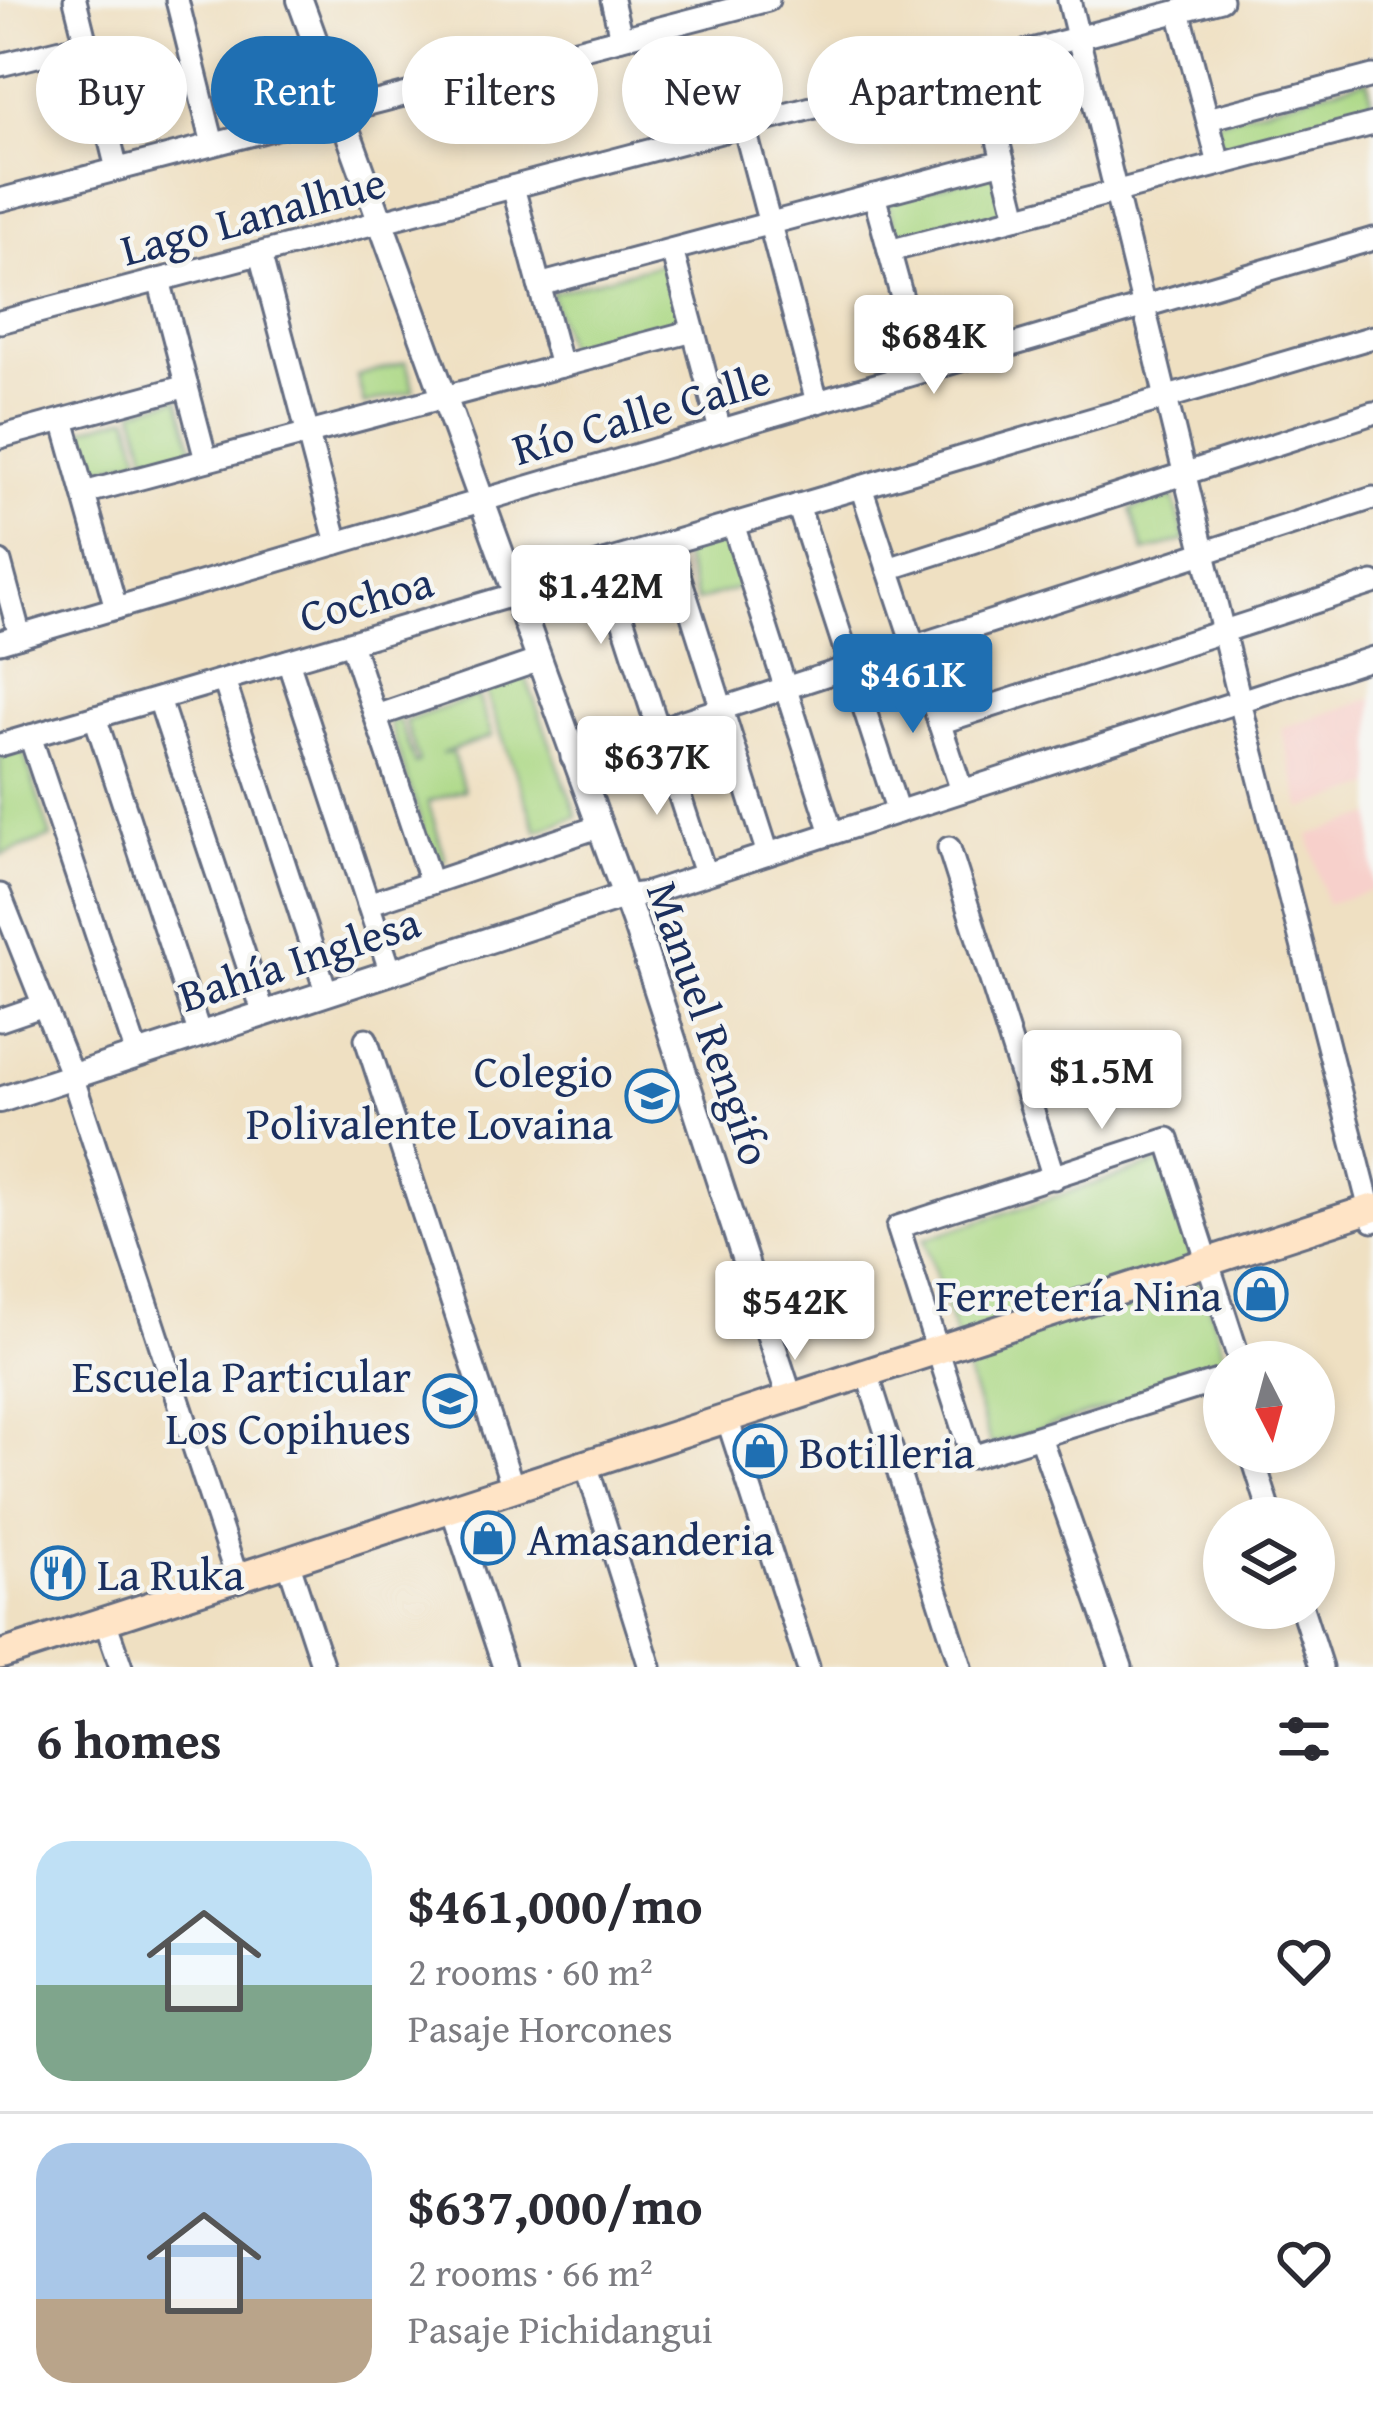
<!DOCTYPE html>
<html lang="en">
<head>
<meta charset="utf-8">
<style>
  body { margin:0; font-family:"Gentium Book Plus",serif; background:#f2f2f3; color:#2b2b33; height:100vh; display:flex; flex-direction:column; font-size:45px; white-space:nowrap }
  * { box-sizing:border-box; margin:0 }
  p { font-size:39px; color:#7c7c81 }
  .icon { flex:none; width:66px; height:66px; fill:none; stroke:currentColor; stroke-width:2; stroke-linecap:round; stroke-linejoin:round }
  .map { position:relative; height:1667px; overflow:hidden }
  .drawer { display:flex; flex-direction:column; background:#fff; flex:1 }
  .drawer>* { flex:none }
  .hud { position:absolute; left:36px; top:36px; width:1302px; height:108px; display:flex; gap:24px }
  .needle { width:78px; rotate:174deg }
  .controls { position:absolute; left:1203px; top:1341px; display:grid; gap:24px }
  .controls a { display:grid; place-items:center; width:132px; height:132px; border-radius:50%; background:#fff; box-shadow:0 6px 18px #0003; font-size:60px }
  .price { position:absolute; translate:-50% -102px; padding:0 27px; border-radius:12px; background:#fff; color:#222; font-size:39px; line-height:78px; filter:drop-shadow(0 3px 6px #0008) }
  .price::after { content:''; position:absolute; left:50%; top:72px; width:36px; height:27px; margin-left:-18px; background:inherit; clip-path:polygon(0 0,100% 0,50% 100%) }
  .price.current { background:#1f6fb2; color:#fff }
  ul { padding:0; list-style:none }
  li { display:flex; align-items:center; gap:36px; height:300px; padding:0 36px }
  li+li { border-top:3px solid #e1e1e2 }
  li span { display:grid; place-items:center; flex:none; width:336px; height:240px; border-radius:36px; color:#555 }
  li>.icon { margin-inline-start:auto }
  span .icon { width:144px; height:144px; fill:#fffc; stroke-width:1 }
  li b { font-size:51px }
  h2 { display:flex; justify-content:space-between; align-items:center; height:144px; padding:0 36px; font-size:51px }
  .chip { padding:0 42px; border-radius:54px; background:#fff; box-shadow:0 6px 18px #0003; font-size:42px; line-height:108px }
  .chip.current { background:#1f6fb2; color:#fff }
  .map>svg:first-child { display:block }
  .built { fill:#f7d0cb }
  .green { fill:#acd885; stroke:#648472; stroke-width:3 }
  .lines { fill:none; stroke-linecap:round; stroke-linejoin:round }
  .minor-casing { stroke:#656d81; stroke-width:27 }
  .tertiary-casing { stroke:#656d81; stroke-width:30 }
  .secondary-casing { stroke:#656d81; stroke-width:33 }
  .minor { stroke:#fff; stroke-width:21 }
  .tertiary { stroke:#fff; stroke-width:24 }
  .secondary { stroke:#ffe4c6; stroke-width:27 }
  .labels { text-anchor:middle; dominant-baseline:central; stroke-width:9; stroke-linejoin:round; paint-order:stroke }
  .street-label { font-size:45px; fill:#1b2f5e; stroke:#f6f6f2 }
  .poi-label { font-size:45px; fill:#1b2f5e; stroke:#f6f6f2; text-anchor:end }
</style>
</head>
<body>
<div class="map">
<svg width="1373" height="1667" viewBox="0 0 1373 1667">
  <rect width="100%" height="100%" fill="#f6f6f2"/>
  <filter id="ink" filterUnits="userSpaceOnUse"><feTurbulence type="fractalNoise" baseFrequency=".00833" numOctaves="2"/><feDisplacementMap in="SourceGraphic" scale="24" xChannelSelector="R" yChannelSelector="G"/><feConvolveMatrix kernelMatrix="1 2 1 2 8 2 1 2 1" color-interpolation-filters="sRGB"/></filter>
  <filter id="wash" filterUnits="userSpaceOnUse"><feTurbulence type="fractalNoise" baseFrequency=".004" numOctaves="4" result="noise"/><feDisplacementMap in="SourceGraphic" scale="48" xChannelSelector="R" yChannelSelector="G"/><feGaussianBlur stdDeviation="2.7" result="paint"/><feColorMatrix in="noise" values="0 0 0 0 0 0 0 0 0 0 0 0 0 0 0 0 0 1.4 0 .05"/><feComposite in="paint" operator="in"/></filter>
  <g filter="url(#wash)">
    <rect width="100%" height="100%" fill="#efe0c2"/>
    <!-- built -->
    <g class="built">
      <path d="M1373 698V786L1302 809 1281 728Z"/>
      <path d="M1373 815V890L1326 904 1309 835Z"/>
    </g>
    <!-- green -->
    <g class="green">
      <path d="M1368 79 1373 117 1224 156 1213 122Z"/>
      <path d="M1002 170 1011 213 900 243 887 201Z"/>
      <path d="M670 261 686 320 568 353 551 293Z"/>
      <path d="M406 362 414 391 364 404 357 376Z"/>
      <path d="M179 398 194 453 149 465 134 410Z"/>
      <path d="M129 416 140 458 94 470 83 429Z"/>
      <path d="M1173 497 1186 540 1144 552 1131 509Z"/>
      <path d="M731 531 748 585 697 601 680 547Z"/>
      <path d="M525 675 577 816 537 831 485 690Z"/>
      <path d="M478 696 492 736 441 754 452 752 464 790 428 802 446 861 435 864 389 723 399 720 415 764 419 762 405 721Z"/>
      <path d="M23 750 51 837 1 855 0 756Z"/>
      <path d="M1162 1162 1227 1362 1224 1370 991 1445 924 1239Z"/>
    </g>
  </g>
  <g filter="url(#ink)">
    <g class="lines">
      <!-- minor casing -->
      <g class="minor-casing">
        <g id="minor">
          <path d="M75 0 117 169"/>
          <path d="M177 0 213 144"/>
          <path d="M612 0 621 38"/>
          <path d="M1069 0 1249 738 1373 1221"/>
          <path d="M1179 11 1219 164"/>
          <path d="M979 64 1017 217"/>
          <path d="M0 65 86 44"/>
          <path d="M1208 119 1373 76"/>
          <path d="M744 126 817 402"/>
          <path d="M513 187 561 366"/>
          <path d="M874 195 922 371"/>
          <path d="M0 200 768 0"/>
          <path d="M672 250 720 430"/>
          <path d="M889 251 1373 124"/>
          <path d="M260 254 337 543"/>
          <path d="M159 280 206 460"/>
          <path d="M539 285 1003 161"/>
          <path d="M0 322 1221 0"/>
          <path d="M63 420 116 608"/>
          <path d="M0 437 187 386"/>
          <path d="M861 487 962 791"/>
          <path d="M84 493 693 331"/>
          <path d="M798 505 898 812"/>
          <path d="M733 524 832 833"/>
          <path d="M669 543 768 854"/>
          <path d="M0 562 20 636"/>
          <path d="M604 562 705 874"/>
          <path d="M888 569 1373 413"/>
          <path d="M0 642 1373 239"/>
          <path d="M351 643 431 883"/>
          <path d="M288 661 391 973"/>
          <path d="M224 680 327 994"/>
          <path d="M159 699 264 1014"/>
          <path d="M376 716 537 661"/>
          <path d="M95 717 200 1035"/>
          <path d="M939 723 1373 583"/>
          <path d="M30 736 137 1055"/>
          <path d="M0 745 513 595 536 582 1373 337"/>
          <path d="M572 757 1373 498"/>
          <path d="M949 848 1054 1178"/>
          <path d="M0 895 72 1076 237 1578"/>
          <path d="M624 896 648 893 1373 658"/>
          <path d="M368 904 598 827"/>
          <path d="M0 1020 44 1005"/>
          <path d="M366 1039 513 1488"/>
          <path d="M867 1373 961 1667"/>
          <path d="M1224 1379 972 1457 898 1227 1168 1139 1240 1362"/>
          <path d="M727 1418 808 1667"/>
          <path d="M1040 1437 1121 1667"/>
          <path d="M1251 1452 1272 1518"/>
          <path d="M586 1464 650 1667"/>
          <path d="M452 1509 504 1667"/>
          <path d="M288 1561 323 1667"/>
          <path d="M1302 1608 1321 1667"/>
          <path d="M105 1621 121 1667"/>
        </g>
      </g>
      <!-- tertiary casing -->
      <g class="tertiary-casing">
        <g id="tertiary">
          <path d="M300 0 635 923 790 1398"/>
          <path d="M0 1100 624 896"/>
        </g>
      </g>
      <!-- secondary casing -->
      <g class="secondary-casing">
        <path id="secondary" d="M0 1655 1373 1208"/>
      </g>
      <!-- minor -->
      <use href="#minor" class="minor"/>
      <!-- tertiary -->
      <use href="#tertiary" class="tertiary"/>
      <!-- secondary -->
      <use href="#secondary" class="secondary"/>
    </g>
  </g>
  <!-- icons -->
  <defs>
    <g id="school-ring" transform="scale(2.7)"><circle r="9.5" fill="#f6f6f2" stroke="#1f6fb2" stroke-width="1.5"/><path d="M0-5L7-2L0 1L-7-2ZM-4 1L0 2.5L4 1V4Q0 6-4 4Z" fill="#1f6fb2"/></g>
    <g id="shop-ring" transform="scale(2.7)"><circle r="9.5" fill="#f6f6f2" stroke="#1f6fb2" stroke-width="1.5"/><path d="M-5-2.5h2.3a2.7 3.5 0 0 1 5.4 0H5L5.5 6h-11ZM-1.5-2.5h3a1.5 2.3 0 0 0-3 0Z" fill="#1f6fb2"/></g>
    <g id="restaurant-ring" transform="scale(2.7)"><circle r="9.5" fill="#f6f6f2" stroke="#1f6fb2" stroke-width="1.5"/><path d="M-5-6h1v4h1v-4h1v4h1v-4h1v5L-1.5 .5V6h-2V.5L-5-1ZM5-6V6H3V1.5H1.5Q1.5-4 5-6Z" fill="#1f6fb2"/></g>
  </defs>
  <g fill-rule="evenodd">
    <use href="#school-ring" x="652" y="1096"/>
    <use href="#shop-ring" x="1261" y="1294"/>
    <use href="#school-ring" x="450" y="1401"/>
    <use href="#shop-ring" x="760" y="1451"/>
    <use href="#shop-ring" x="488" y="1538"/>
    <use href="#restaurant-ring" x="58" y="1573"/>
  </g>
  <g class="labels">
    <!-- street labels -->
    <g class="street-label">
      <text transform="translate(253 215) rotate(-15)">Lago Lanalhue</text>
      <text transform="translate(641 413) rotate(-16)">Río Calle Calle</text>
      <text transform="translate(366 598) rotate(-16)">Cochoa</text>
      <text transform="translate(299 958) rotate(-18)">Bahía Inglesa</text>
      <text transform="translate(710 1023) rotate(71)">Manuel Rengifo</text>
    </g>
    <!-- poi labels -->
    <g class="poi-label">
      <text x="613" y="1070">Colegio<tspan x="613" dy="52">Polivalente Lovaina</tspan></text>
      <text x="1222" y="1294">Ferretería Nina</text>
      <text x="411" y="1375">Escuela Particular<tspan x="411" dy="52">Los Copihues</tspan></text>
      <text x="799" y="1451" text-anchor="start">Botilleria</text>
      <text x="527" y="1538" text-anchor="start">Amasanderia</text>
      <text x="97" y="1573" text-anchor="start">La Ruka</text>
    </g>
  </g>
</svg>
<div class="controls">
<a><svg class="needle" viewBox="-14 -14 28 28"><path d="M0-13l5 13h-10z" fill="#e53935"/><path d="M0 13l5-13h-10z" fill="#7c7c81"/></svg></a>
<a><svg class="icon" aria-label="layers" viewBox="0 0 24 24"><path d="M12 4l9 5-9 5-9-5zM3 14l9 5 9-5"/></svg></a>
</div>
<b class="price" style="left:934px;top:397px">$684K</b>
<b class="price" style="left:601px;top:647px">$1.42M</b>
<b class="price current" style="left:913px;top:736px">$461K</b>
<b class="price" style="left:657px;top:818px">$637K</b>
<b class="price" style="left:1102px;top:1132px">$1.5M</b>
<b class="price" style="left:795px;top:1363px">$542K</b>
<div class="hud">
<a class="chip">Buy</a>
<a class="chip current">Rent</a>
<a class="chip">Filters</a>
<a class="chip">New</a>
<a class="chip">Apartment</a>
</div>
</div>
<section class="drawer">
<h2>6 homes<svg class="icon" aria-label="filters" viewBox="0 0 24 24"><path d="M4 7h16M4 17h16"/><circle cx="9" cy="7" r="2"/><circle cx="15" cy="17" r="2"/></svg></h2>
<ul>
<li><span style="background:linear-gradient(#bfe0f5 60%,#7fa58c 0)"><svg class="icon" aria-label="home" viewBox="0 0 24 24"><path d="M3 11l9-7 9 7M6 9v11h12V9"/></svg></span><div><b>$461,000/mo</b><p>2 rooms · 60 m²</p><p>Pasaje Horcones</p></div><svg class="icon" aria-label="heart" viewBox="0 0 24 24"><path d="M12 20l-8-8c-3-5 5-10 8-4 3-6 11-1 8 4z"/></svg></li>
<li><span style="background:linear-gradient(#a9c7e8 65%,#b9a48a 0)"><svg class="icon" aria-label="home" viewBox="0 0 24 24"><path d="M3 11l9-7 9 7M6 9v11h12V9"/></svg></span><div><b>$637,000/mo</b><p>2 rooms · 66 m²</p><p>Pasaje Pichidangui</p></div><svg class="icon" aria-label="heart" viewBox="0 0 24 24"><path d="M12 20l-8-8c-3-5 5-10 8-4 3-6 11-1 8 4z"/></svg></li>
</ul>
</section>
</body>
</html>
